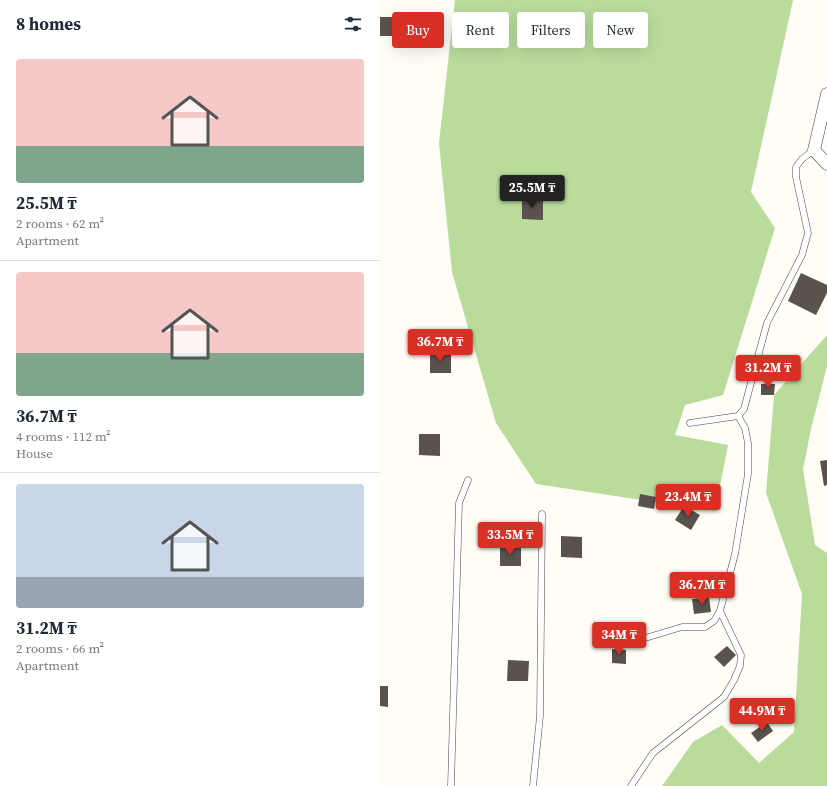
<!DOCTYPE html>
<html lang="en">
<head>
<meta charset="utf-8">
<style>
  body { margin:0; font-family:"Source Serif 4",serif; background:#f6f6f7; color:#1f2937; height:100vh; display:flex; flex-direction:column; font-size:15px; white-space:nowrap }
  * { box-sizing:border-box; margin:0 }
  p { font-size:13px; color:#747a83 }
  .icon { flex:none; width:22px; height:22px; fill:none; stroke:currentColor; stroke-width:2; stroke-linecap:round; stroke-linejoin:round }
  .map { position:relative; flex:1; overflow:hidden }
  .panel { display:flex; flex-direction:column; background:#fff; width:380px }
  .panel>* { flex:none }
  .hud { position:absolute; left:12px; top:12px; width:375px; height:36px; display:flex; gap:8px }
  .price { position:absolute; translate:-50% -34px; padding:0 9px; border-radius:4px; background:#d93025; color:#fff; font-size:13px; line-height:26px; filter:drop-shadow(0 1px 2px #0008) }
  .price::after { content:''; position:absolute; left:50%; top:24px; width:12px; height:9px; margin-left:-6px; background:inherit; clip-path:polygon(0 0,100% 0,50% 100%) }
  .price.current { background:#222; color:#fff }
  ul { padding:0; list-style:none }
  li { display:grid; align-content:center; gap:8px; height:212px; padding:0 16px }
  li+li { border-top:1px solid #e0e1e3 }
  li span { display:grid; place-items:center; height:124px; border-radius:4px; color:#555 }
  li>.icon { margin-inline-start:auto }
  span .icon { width:72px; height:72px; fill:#fffc; stroke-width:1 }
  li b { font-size:17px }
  h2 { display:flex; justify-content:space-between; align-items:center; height:48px; padding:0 16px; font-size:17px }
  .tag { padding:0 14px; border-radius:4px; background:#fff; box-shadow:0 4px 16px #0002; font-size:14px; line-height:36px }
  .tag.current { background:#d93025; color:#fff }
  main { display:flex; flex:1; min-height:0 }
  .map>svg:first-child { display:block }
  .forest { fill:#b9dc9c }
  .building { fill:#5a524d }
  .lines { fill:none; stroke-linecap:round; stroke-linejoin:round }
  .lane-casing { stroke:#444; stroke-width:7 }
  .street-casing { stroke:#444; stroke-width:13 }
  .lane { stroke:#fff; stroke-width:6 }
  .street { stroke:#fff; stroke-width:12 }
</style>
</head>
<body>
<main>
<section class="panel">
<h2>8 homes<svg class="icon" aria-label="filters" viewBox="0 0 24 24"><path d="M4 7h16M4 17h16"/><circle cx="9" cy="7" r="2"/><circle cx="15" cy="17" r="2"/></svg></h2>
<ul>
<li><span style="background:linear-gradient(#f6c9c9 70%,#7fa58c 0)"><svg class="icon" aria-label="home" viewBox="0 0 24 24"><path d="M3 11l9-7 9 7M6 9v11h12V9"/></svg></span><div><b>25.5M ₸</b><p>2 rooms · 62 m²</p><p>Apartment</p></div></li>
<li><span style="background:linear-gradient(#f6c9c9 65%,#7fa58c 0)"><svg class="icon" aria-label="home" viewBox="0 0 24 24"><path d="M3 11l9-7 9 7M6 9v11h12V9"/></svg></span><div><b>36.7M ₸</b><p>4 rooms · 112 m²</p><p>House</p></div></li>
<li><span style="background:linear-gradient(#c9d6e8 75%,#9aa5b1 0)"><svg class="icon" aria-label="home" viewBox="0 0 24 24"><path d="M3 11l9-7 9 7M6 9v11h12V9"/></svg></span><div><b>31.2M ₸</b><p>2 rooms · 66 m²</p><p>Apartment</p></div></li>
</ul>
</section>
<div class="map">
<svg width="447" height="786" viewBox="0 0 447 786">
  <rect width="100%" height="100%" fill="#fffdf5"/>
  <!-- forest -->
  <g class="forest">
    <path d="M75 0H413L371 192 395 228 343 395 305 405 295 435 348 445 335 511 156 484 116 423 72 272 59 143Z"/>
    <path d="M447 335V366L431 429 423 469 435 545 447 553V786H282L313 742 342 725 379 763 414 732 422 594 386 493 394 395Z"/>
  </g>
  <!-- building -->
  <g class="building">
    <rect x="0" y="17" width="17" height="19"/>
    <path d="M142 198 163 199V220L142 219Z"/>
    <path d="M421 273 447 285V293L436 315 408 301Z"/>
    <path d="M50 352 71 353V373H50Z"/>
    <path d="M381 384H395L394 395H381Z"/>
    <path d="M39 434H60V456L39 455Z"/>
    <path d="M447 460V485L444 486 440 461Z"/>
    <path d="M260 494 276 497 274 509 258 506Z"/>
    <path d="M304 506 320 515 311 530 295 520Z"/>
    <path d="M181 536 202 537V558L181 557Z"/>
    <rect x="120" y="545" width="21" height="21"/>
    <path d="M329 597 331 612 314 614 312 599Z"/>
    <path d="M347 646 356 655 344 667 334 657Z"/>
    <path d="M232 649 246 650V664L232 663Z"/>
    <path d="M128 660 149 661 148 681H127Z"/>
    <path d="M0 686H8V707L0 706Z"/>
    <path d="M387 722 393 731 378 742 371 733Z"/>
  </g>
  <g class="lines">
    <!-- lane casing -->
    <g class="lane-casing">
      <g id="lane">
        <path d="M310 423 358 416 364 409 387 323 422 255 428 233 416 177V167L422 159 434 150"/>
        <path d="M252 642 302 627H325L334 621 340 611 355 554 368 474V443L365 428 358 416"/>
        <path d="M71 786 79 503 88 480"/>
        <path d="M153 786 160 716 162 514"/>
        <path d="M251 786 273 753 344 697 354 680 360 666 361 655 340 611"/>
      </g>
    </g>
    <!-- street casing -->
    <g class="street-casing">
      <path id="street" d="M447 94 434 150 447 164"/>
    </g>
    <!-- lane -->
    <use href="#lane" class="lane"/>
    <!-- street -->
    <use href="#street" class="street"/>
  </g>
</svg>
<b class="price current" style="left:152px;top:209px">25.5M ₸</b>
<b class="price" style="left:60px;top:363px">36.7M ₸</b>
<b class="price" style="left:388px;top:389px">31.2M ₸</b>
<b class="price" style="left:308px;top:518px">23.4M ₸</b>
<b class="price" style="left:130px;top:556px">33.5M ₸</b>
<b class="price" style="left:322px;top:606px">36.7M ₸</b>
<b class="price" style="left:239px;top:656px">34M ₸</b>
<b class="price" style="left:382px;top:732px">44.9M ₸</b>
<div class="hud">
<a class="tag current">Buy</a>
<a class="tag">Rent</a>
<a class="tag">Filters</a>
<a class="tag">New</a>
</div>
</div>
</main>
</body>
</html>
